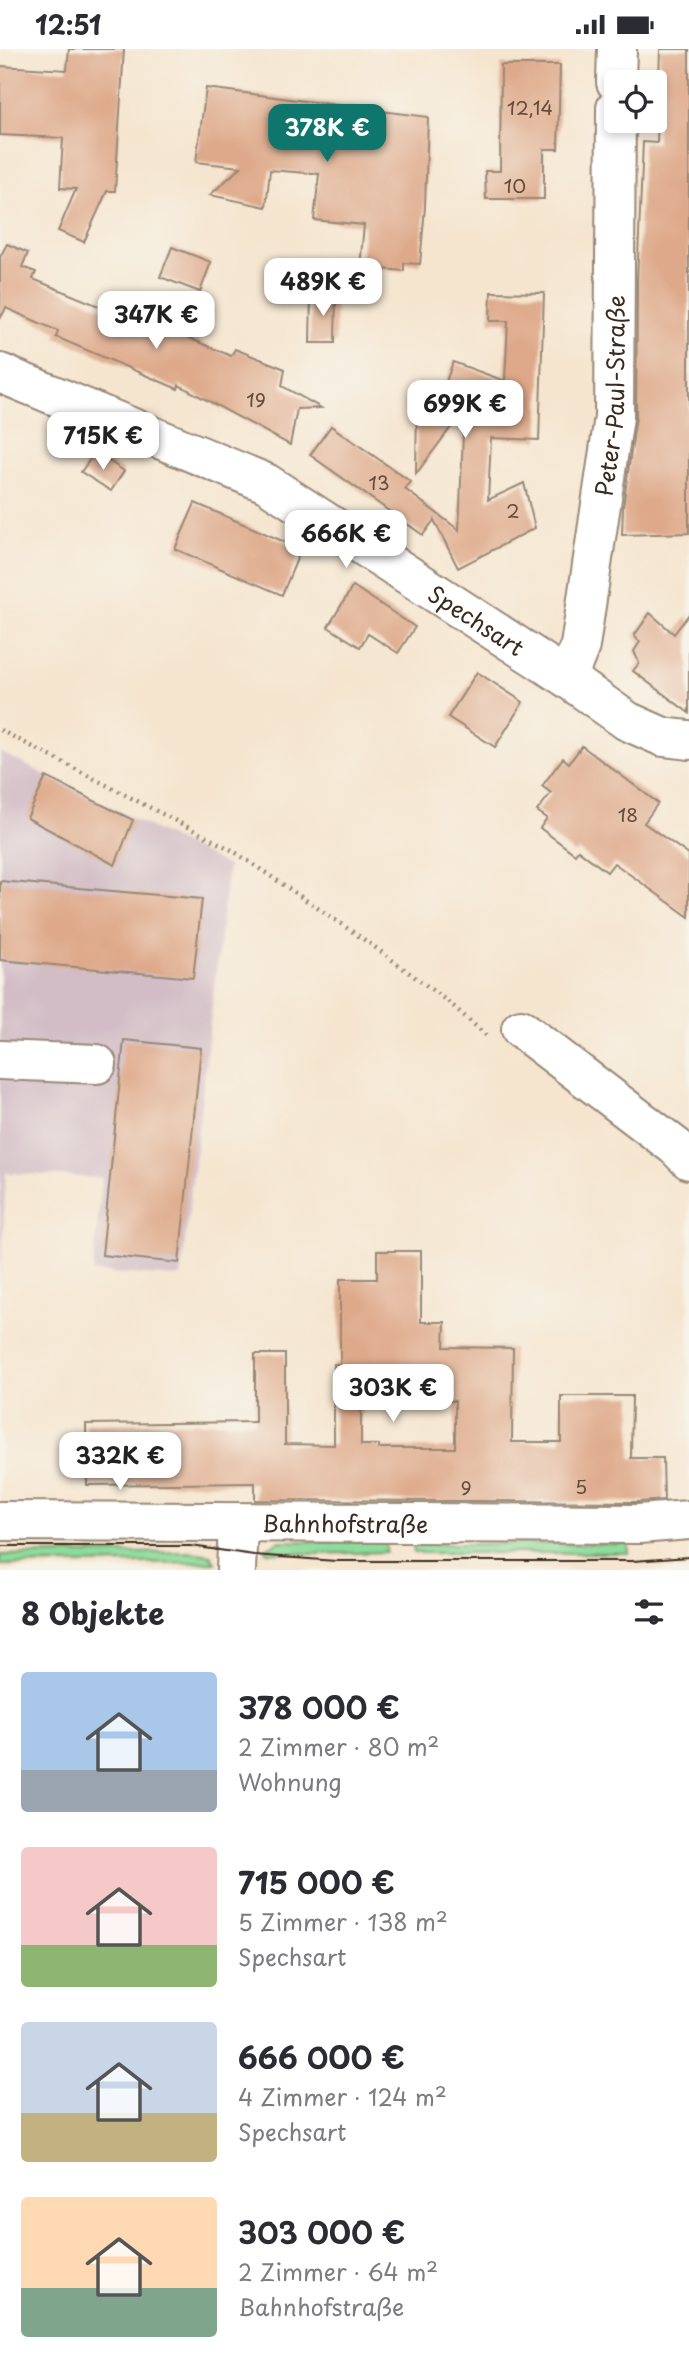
<!DOCTYPE html>
<html lang="de">
<head>
<meta charset="utf-8">
<style>
  body { margin:0; font-family:"Playpen Sans",sans-serif; background:#f7f7f7; color:#2b2b33; height:100vh; display:flex; flex-direction:column; font-size:26px; white-space:nowrap }
  * { box-sizing:border-box; margin:0 }
  p { font-size:23px; color:#7c7c81 }
  .icon { flex:none; width:38px; height:38px; fill:none; stroke:currentColor; stroke-width:2; stroke-linecap:round; stroke-linejoin:round }
  .map { position:relative; height:1521px; overflow:hidden }
  .details { display:flex; flex-direction:column; background:#fff; flex:1 }
  .details>* { flex:none }
  .buttons { position:absolute; left:604px; top:21px; display:grid; gap:14px }
  .buttons a { display:grid; place-items:center; width:63px; height:63px; border-radius:7px; background:#fff; box-shadow:0 4px 10px #0003; font-size:35px }
  .price { position:absolute; translate:-50% -60px; padding:0 16px; border-radius:14px; background:#fff; color:#222; font-size:23px; line-height:46px; filter:drop-shadow(0 2px 4px #0008) }
  .price::after { content:''; position:absolute; left:50%; top:42px; width:21px; height:16px; margin-left:-10px; background:inherit; clip-path:polygon(0 0,100% 0,50% 100%) }
  .price.on { background:#0f766e; color:#fff }
  ul { padding:0; list-style:none }
  li { display:flex; align-items:center; gap:21px; height:175px; padding:0 21px }
  li span { display:grid; place-items:center; flex:none; width:196px; height:140px; border-radius:7px; color:#555 }
  li>.icon { margin-inline-start:auto }
  span .icon { width:84px; height:84px; fill:#fffc; stroke-width:1 }
  li b { font-size:30px }
  h2 { display:flex; justify-content:space-between; align-items:center; height:84px; padding:0 21px; font-size:30px }
  .status { display:flex; justify-content:space-between; align-items:center; height:49px; padding:0 35px; background:#fff; direction:ltr }
  .status svg { height:19px; fill:currentColor }
  .map>svg:first-child { display:block }
  .industrial { fill:#d2bdc6 }
  .green { fill:#8ddc9b; stroke:#64835c; stroke-width:2 }
  .building { fill:#dea98a; fill-rule:evenodd }
  .lines { fill:none; stroke-linecap:round; stroke-linejoin:round }
  .minor-casing { stroke:#988876; stroke-width:42 }
  .path { stroke:#988876; stroke-width:4.5; stroke-dasharray:2 5; stroke-linecap:butt }
  .minor { stroke:#fff; stroke-width:38 }
  .tram { stroke:#3b2a1e; stroke-width:2 }
  .labels { text-anchor:middle; dominant-baseline:central; stroke-width:5; stroke-linejoin:round; paint-order:stroke }
  .number-label { font-size:19px; fill:#644a39 }
  .street-label { font-size:23px; fill:#3b2a1e; stroke:#f7f3e8 }
</style>
</head>
<body>
<div class="status"><b>12:51</b><svg viewBox="0 0 49 12"><path d="M0 12V9h3v3zM5 12V6h3v6zM10 12V3h3v9zM15 12V0h3v12zM26 1h20v11H26zM47 4h2v5h-2z"/></svg></div>
<div class="map">
<svg width="689" height="1521" viewBox="0 0 689 1521">
  <rect width="100%" height="100%" fill="#f7f3e8"/>
  <filter id="ink" filterUnits="userSpaceOnUse"><feTurbulence type="fractalNoise" baseFrequency=".0143" numOctaves="2"/><feDisplacementMap in="SourceGraphic" scale="14" xChannelSelector="R" yChannelSelector="G"/><feConvolveMatrix kernelMatrix="1 2 1 2 8 2 1 2 1" color-interpolation-filters="sRGB"/></filter>
  <filter id="wash" filterUnits="userSpaceOnUse"><feTurbulence type="fractalNoise" baseFrequency=".00686" numOctaves="4" result="noise"/><feDisplacementMap in="SourceGraphic" scale="28" xChannelSelector="R" yChannelSelector="G"/><feGaussianBlur stdDeviation="1.57" result="paint"/><feColorMatrix in="noise" values="0 0 0 0 0 0 0 0 0 0 0 0 0 0 0 0 0 1.4 0 .05"/><feComposite in="paint" operator="in"/></filter>
  <g filter="url(#wash)">
    <rect width="100%" height="100%" fill="#f5e5cf"/>
    <!-- industrial -->
    <path class="industrial" d="M0 703 228 817 181 1228 93 1223 102 1129 6 1124 0 1244Z"/>
    <!-- green -->
    <g class="green">
      <path d="M280 1492 386 1493V1503L313 1505 267 1503 266 1500Z"/>
      <path d="M413 1495H628L629 1504H414Z"/>
      <path d="M191 1503 210 1506 215 1513 0 1516V1506Z"/>
    </g>
    <g id="blocks">
      <!-- building -->
      <g class="building">
        <path d="M69 0H124L115 142H107L84 193 58 182 76 140 60 139 63 89 0 86V17L67 21Z"/>
        <path d="M660 0H689V484L622 486 623 458 636 368 637 232 643 93 657 94Z"/>
        <path d="M501 16H560L558 100H544V150H486L485 122H500Z"/>
        <path d="M206 39 428 68 425 158 420 215 404 214V222L360 218 364 176 314 171 319 125 270 121 266 158 210 146 241 118 196 113Z"/>
        <path d="M7 195 28 204 22 218 36 223 33 230 147 277 149 272 231 307 235 300 285 320 282 337 321 359 297 360 290 396 179 336 178 340 56 288 58 282 6 259 0 270V208Z"/>
        <path d="M172 198 211 213 200 243 160 228Z"/>
        <path d="M311 243 336 244 335 294H310Z"/>
        <path d="M491 243 544 244 539 391 491 389 488 451 524 434 535 479 458 519 434 471 423 486 310 406 331 377 411 433 405 440 459 481 464 361 416 425 417 352H439L453 313 505 332 508 272H490Z"/>
        <path d="M95 403 124 422 111 442 81 423Z"/>
        <path d="M195 454 301 500 282 546 175 500Z"/>
        <path d="M353 537 415 578 398 604 368 585 360 598 328 578Z"/>
        <path d="M650 564 674 585 689 565V664L633 622 639 614 634 602 640 593 634 587Z"/>
        <path d="M477 623 523 653 495 698 448 668Z"/>
        <path d="M582 697 658 754 644 774 689 806V868L614 814 607 823 578 801 575 805 540 779 547 769 537 762 551 744 542 737 563 709 569 714Z"/>
        <path d="M46 728 133 771 115 816 27 769Z"/>
        <path d="M0 832 202 850 193 929 0 911Z"/>
        <path d="M124 991 201 999 179 1214 102 1206Z"/>
        <path d="M377 1202H421V1273H445L444 1298 513 1299 512 1393H561V1347H632L631 1409H663L664 1451 638 1453 255 1451V1434L87 1436 86 1375 255 1373V1305H285V1395L334 1396V1315H340V1230H377ZM361 1332H421L420 1352H455V1399H379V1396H361Z"/>
      </g>
    </g>
  </g>
  <g filter="url(#ink)">
    <use href="#blocks" fill-opacity="0" stroke="#988876" stroke-width="2"/>
    <g class="lines">
      <!-- minor casing -->
      <g class="minor-casing">
        <g id="minor">
          <path d="M616 33 617 0"/>
          <path id="s1" d="M0 324 266 434 567 629 627 672 663 688 689 691"/>
          <path id="s2" d="M567 629 580 597 614 368 616 59"/>
          <path d="M521 980 676 1098 689 1111"/>
          <path d="M0 1011 97 1015"/>
          <path id="s3" d="M0 1472 639 1475 689 1471"/>
          <path d="M236 1521 238 1475"/>
        </g>
      </g>
      <!-- path -->
      <path class="path" d="M0 681 232 801 372 896 451 955 488 988"/>
      <!-- minor -->
      <use href="#minor" class="minor"/>
      <!-- tram -->
      <path class="tram" d="M0 1497H191L254 1506 336 1512H633L689 1508"/>
    </g>
  </g>
  <g class="labels">
    <!-- number labels -->
    <g class="number-label">
      <text x="530" y="58">12,14</text>
      <text x="515" y="136">10</text>
      <text x="256" y="350">19</text>
      <text x="379" y="433">13</text>
      <text x="513" y="461">2</text>
      <text x="628" y="765">18</text>
      <text x="581" y="1437">5</text>
      <text x="466" y="1438">9</text>
    </g>
    <!-- street labels -->
    <g class="street-label">
      <text stroke="none"><textPath href="#s2" startOffset="287">Peter-Paul-Straße</textPath></text>
      <text stroke="none"><textPath href="#s1" startOffset="539">Spechsart</textPath></text>
      <text stroke="none"><textPath href="#s3" startOffset="345">Bahnhofstraße</textPath></text>
    </g>
  </g>
</svg>
<div class="buttons">
<a><svg class="icon" aria-label="locate" viewBox="0 0 24 24"><circle cx="12" cy="12" r="6"/><path d="M12 2v4M12 18v4M2 12h4M18 12h4"/></svg></a>
</div>
<b class="price on" style="left:327px;top:115px">378K €</b>
<b class="price" style="left:323px;top:269px">489K €</b>
<b class="price" style="left:156px;top:302px">347K €</b>
<b class="price" style="left:465px;top:391px">699K €</b>
<b class="price" style="left:103px;top:423px">715K €</b>
<b class="price" style="left:346px;top:521px">666K €</b>
<b class="price" style="left:393px;top:1375px">303K €</b>
<b class="price" style="left:120px;top:1443px">332K €</b>
</div>
<section class="details">
<h2>8 Objekte<svg class="icon" aria-label="filters" viewBox="0 0 24 24"><path d="M4 7h16M4 17h16"/><circle cx="9" cy="7" r="2"/><circle cx="15" cy="17" r="2"/></svg></h2>
<ul>
<li><span style="background:linear-gradient(#a9c7e8 70%,#9aa5b1 0)"><svg class="icon" aria-label="home" viewBox="0 0 24 24"><path d="M3 11l9-7 9 7M6 9v11h12V9"/></svg></span><div><b>378 000 €</b><p>2 Zimmer · 80 m²</p><p>Wohnung</p></div></li>
<li><span style="background:linear-gradient(#f6c9c9 70%,#8fb573 0)"><svg class="icon" aria-label="home" viewBox="0 0 24 24"><path d="M3 11l9-7 9 7M6 9v11h12V9"/></svg></span><div><b>715 000 €</b><p>5 Zimmer · 138 m²</p><p>Spechsart</p></div></li>
<li><span style="background:linear-gradient(#c9d6e8 65%,#c2b280 0)"><svg class="icon" aria-label="home" viewBox="0 0 24 24"><path d="M3 11l9-7 9 7M6 9v11h12V9"/></svg></span><div><b>666 000 €</b><p>4 Zimmer · 124 m²</p><p>Spechsart</p></div></li>
<li><span style="background:linear-gradient(#ffd9b3 65%,#7fa58c 0)"><svg class="icon" aria-label="home" viewBox="0 0 24 24"><path d="M3 11l9-7 9 7M6 9v11h12V9"/></svg></span><div><b>303 000 €</b><p>2 Zimmer · 64 m²</p><p>Bahnhofstraße</p></div></li>
</ul>
</section>
</body>
</html>
